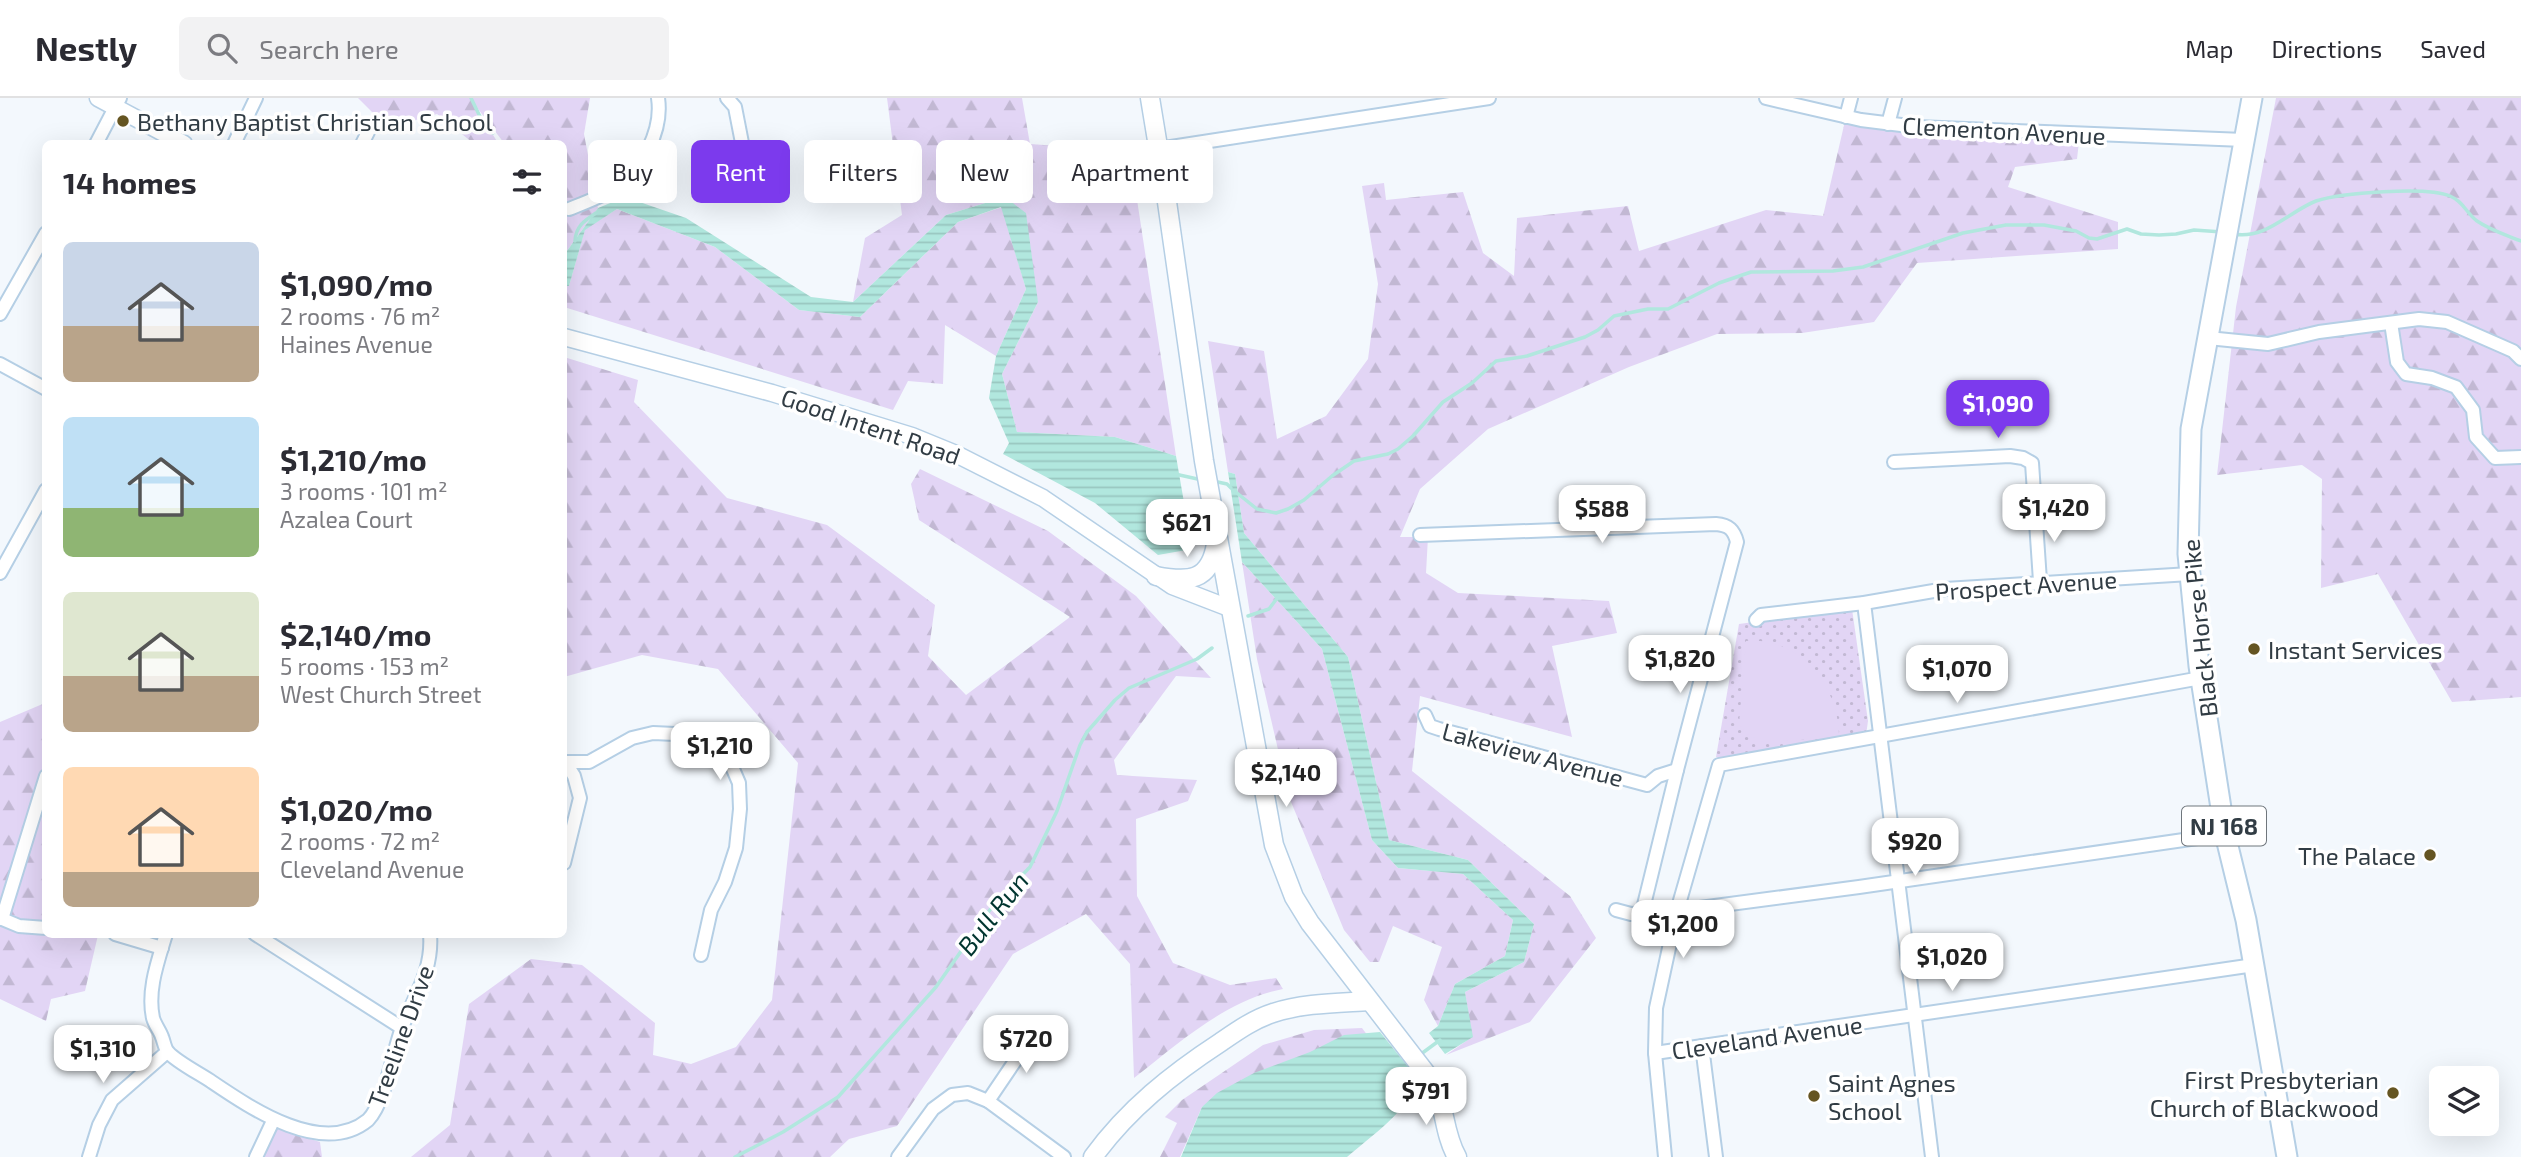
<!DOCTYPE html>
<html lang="en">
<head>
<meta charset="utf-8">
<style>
  body { margin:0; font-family:"Exo 2",sans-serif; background:#f2f2f3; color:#2b2b33; height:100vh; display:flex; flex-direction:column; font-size:26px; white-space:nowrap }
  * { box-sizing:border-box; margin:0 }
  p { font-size:23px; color:#7c7c81 }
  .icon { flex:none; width:38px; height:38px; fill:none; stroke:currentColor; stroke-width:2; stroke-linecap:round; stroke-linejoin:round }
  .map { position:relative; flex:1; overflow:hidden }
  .details { position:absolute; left:42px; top:42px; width:525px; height:798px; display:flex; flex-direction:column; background:#fff; border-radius:10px; box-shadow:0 7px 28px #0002 }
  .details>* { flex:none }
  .hud { position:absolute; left:588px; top:42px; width:665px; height:63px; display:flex; gap:14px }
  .fabs { position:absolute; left:2429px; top:968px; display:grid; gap:14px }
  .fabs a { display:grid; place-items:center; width:70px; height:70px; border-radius:10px; background:#fff; box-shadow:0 7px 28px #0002; font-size:35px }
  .price { position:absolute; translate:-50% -60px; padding:0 16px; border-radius:14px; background:#fff; color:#222; font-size:23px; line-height:46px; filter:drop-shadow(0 2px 4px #0008) }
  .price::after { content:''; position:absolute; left:50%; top:42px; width:21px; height:16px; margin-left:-10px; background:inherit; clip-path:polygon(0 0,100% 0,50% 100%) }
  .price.active { background:#7c3aed; color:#fff }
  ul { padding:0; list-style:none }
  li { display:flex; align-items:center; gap:21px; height:175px; padding:0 21px }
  li span { display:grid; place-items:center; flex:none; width:196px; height:140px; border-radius:10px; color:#555 }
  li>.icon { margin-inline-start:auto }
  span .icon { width:84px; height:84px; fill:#fffc; stroke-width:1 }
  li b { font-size:30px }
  h2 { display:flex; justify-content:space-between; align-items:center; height:84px; padding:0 21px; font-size:30px }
  .pill { padding:0 24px; border-radius:10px; background:#fff; box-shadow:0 7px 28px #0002; font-size:24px; line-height:63px }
  .pill.active { background:#7c3aed; color:#fff }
  header { display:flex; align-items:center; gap:42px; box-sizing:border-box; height:98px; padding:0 35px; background:#fff; border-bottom:2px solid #e1e1e2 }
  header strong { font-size:33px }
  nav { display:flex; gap:38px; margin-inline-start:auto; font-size:24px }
  .search { width:490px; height:63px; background:#f2f2f3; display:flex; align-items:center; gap:18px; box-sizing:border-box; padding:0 24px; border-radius:10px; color:#7c7c81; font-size:26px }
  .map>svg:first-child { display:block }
  .forest { fill:url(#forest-firs) }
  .park { fill:url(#park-dots) }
  .garden { fill:#e2d5f5 }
  .water { fill:url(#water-rules) }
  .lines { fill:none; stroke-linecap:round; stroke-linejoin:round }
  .stream { stroke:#b1e7de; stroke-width:3.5 }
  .minor-casing { stroke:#b5cfe5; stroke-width:16 }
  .tertiary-casing { stroke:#b5cfe5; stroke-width:19 }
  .secondary-casing { stroke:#b5cfe5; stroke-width:21 }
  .primary-casing { stroke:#b5cfe5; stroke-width:23 }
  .minor { stroke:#fff; stroke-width:12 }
  .tertiary { stroke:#fff; stroke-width:16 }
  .secondary { stroke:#fff; stroke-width:18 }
  .primary { stroke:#fff; stroke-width:19 }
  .poi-dot { fill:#655522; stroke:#fff; stroke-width:2.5 }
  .labels { text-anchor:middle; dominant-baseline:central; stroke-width:7; stroke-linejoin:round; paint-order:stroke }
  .shield { fill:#fff; stroke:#6f767c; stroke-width:2 }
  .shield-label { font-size:23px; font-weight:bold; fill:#313c44 }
  .poi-label { font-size:24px; fill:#313c44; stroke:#fff; text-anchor:start }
  .street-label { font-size:24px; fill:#313c44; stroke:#fff }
  .water-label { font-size:26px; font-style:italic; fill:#01352f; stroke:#fff }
</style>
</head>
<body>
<header>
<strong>Nestly</strong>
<div class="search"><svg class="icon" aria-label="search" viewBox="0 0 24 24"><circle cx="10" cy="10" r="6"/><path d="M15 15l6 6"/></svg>Search here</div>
<nav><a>Map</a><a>Directions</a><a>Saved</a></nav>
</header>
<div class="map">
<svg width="2521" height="1059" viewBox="0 0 2521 1059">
  <defs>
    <pattern id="forest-firs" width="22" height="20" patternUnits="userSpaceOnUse" patternTransform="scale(1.75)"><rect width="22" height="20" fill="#e2d5f5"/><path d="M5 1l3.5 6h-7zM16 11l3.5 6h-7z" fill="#c2b8d3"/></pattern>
    <pattern id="park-dots" width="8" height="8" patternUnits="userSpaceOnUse" patternTransform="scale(1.75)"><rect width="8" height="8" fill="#e2d5f5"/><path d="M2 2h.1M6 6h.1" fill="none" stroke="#c2b8d3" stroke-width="1.8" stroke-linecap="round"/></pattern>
    <pattern id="water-rules" width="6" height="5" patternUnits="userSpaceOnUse" patternTransform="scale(1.75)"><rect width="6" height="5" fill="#b1e7de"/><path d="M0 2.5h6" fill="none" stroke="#99c7c0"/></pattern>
  </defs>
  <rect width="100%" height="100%" fill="#f3f8fd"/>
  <!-- forest -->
  <g class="forest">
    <path d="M358 0H590L584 36 598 110 564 157V46L504 45 472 3 498 45H473L437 16 388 30Z"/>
    <path d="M887 0H1022L1030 46 1072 49 1136 95 1176 358 1115 339 1017 334 1002 276 1038 204 1005 99 946 117 853 204 865 140 902 117Z"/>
    <path d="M2276 0H2521V599L2452 604 2378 476 2321 490 2322 381 2302 367 2217 377 2236 209Z"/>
    <path d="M1845 23 2080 35 2077 61 2015 69 2008 89 2118 124V151L1917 165 1874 224 1802 235 1717 236 1629 269 1488 331 1420 391 1400 439H1428L1426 475 1458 495 1609 503 1617 535 1552 548 1572 639 1420 598 1412 673 1570 798 1596 840 1530 924 1446 957 1472 939 1465 894 1524 864 1534 826 1468 762 1389 742 1348 559 1244 435 1235 376 1228 374 1208 243 1264 253 1277 341 1326 318 1368 261 1378 186 1362 88 1384 85 1386 102 1463 94 1483 155 1514 178 1517 120 1628 108 1639 153 1766 112 1823 118Z"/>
    <path d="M1002 109 1026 191 996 258 945 227 943 286 908 283 893 312 564 209V188H569L585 131 617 111 715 149 799 212 860 219 958 124Z"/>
    <path d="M564 259 638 282 634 304 727 400 827 427 935 507 928 558 966 597 1070 519 919 422 911 386 920 371 1048 433 1136 498 1211 580 1176 578 1114 662 1117 677 1197 682 1188 703 1136 721 1137 798 1173 865 1230 887 1276 880 1283 891C1226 902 1179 945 1134 980L1130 866 1086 816 1013 856 897 1028 849 1041 830 1059H411L450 1027 469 906 531 861 582 867 655 925 653 957 691 966 736 949 772 902 798 665 718 571 642 557 564 579Z"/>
    <path d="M1242 464 1322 551 1372 742 1398 770 1463 776 1513 822 1505 858 1455 886 1438 928 1424 902 1442 849 1393 828 1379 864H1370L1344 832 1289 699 1257 561Z"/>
    <path d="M45 605 46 836 98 837 85 893 51 901 46 923 0 901V624Z"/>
    <path d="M1362 930 1368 938 1202 1009 1180 1059H1160L1177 1025 1165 1019 1182 1002 1263 947 1314 932Z"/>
    <path d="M272 1029 320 1044 322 1059H254Z"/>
  </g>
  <!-- park -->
  <path class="park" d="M1852 511 1868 623 1866 637 1722 661 1716 659 1739 526Z"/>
  <!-- garden -->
  <path class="garden" d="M1746 543C1801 538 1840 590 1839 640L1755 644V640L1750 639 1739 626Z"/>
  <!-- water -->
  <g class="water">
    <path d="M625 99 686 120 811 199 853 204 946 117 1005 99 1026 115 1038 204 1002 276 1017 334 1115 339 1176 358 1192 451 1158 457 1095 405 1003 356 1009 345 989 300 996 258 1026 191 1001 109 958 124 860 219 799 212 715 149 617 111 585 132 569 188H564V157L598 110Z"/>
    <path d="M1228 374 1235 376 1244 435 1348 559 1389 742 1468 762 1534 826 1524 864 1465 894 1473 939 1445 956 1429 935 1438 928 1455 886 1505 858 1513 822 1463 776 1398 770 1372 742 1322 551 1242 464Z"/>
    <path d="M1380 934 1418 981C1411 1011 1370 1039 1347 1059H1181L1202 1009 1217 995 1254 975 1310 954 1344 937Z"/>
  </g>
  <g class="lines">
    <!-- stream -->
    <g class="stream">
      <path d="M471 0 485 29 493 35"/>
      <path d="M2233 136C2266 142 2288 114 2316 103 2341 95 2426 88 2450 98 2464 104 2466 115 2477 123 2490 132 2506 137 2521 143"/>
      <path d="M575 143C576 128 584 123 596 115"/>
      <path d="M1175 376 1202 382"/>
      <path d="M1213 383 1227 386 1231 390"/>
      <path d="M1237 395 1257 411 1276 415 1288 411 1304 402 1332 378 1354 363 1388 356 1398 351 1413 338 1443 304 1472 285 1496 263 1527 258 1585 239 1598 232 1614 218 1648 211H1668L1719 185 1751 174 1833 173 1863 169 1963 135 2006 127H2044L2076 133 2089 140 2097 141 2127 131 2141 136 2159 137 2176 136 2194 132 2222 134"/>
      <path d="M1248 518 1269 511 1278 499"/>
      <path d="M1421 956 1440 942"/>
      <path d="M735 1059 783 1034 838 999 936 889 994 806 1030 769 1057 713 1080 647 1087 634 1115 602 1129 590 1197 561 1212 550"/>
    </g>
    <!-- minor casing -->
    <g class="minor-casing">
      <g id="minor">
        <path d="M727 0 735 9 743 50"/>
        <path d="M1766 0 1861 22 1917 29 2244 42"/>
        <path d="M1846 19 1851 0"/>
        <path d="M1888 26 1895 0"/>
        <path d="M96 46 120 0"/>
        <path d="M234 46 256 0"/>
        <path d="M362 46 370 30"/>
        <path d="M1158 51 1489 0"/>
        <path d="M569 111C584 105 601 99 615 90 642 72 663 33 658 0"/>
        <path d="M0 216 46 135"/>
        <path d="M2391 225 2397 264 2406 276 2432 280 2456 289 2473 312 2476 339 2495 360 2521 359"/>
        <path d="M2208 240 2268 246 2319 234 2419 221 2447 224 2513 253 2521 261"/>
        <path d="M0 266 46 291"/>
        <path d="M1894 364 2010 358 2023 360 2032 365 2040 483"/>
        <path d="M1420 437 1716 426C1729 427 1734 432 1737 444L1677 672 1658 678 1647 687 1439 631 1430 628 1425 617"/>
        <path d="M0 475 46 392"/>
        <path d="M1864 505 1932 1059"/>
        <path d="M1756 522 1761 517 1864 505 1945 491 2190 476"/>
        <path d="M564 664H589L632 640 653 635 697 637 730 664 739 685 740 711 736 750 725 784 711 812 701 857"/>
        <path d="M564 765 580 700 574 678 566 665"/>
        <path d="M1616 812 1631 816 1677 813 1859 789 2225 736"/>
        <path d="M1642 815 1677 672"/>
        <path d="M0 820 19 828 46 830"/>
        <path d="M2 821 46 678"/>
        <path d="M115 836 162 850"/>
        <path d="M166 836C158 863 147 892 153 920 155 927 160 933 162 939 164 944 165 951 168 954 175 963 202 977 212 984 252 1011 323 1059 368 1022 386 1003 393 952 403 927 415 897 433 872 430 836"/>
        <path d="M255 836 402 930"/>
        <path d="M1702 948 1716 1059"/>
        <path d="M1655 955 2254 867"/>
        <path d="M988 1003 1036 932"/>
        <path d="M89 1059 99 1027 112 1002 167 954"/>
        <path d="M256 1059 272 1025"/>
        <path d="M898 1059 933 1011 952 997 968 995 988 1003 1064 1059"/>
        <path d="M1665 1059 1655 955 1656 910 1677 813 1719 667 2201 580"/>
      </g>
    </g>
    <!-- tertiary casing -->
    <g class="tertiary-casing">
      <g id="tertiary">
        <path d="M98 0 184 46"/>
        <path d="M564 239 772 295 912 338 956 356 1043 400 1172 488 1229 510"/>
      </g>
    </g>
    <!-- secondary casing -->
    <g class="secondary-casing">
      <g id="secondary">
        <path d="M1150 0 1166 97 1204 363 1274 747 1294 799 1310 825 1435 987C1445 1010 1444 1036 1457 1059"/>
        <path d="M1156 478C1188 484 1210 484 1216 446"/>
        <path d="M1093 1059C1128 1011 1172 976 1221 944 1237 933 1254 921 1273 915 1303 905 1338 905 1369 903"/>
      </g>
    </g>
    <!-- primary casing -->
    <g class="primary-casing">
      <path id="primary" d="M2252 0 2191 331 2188 456 2199 568 2225 736 2246 822 2287 1059"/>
    </g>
    <!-- minor -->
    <use href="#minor" class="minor"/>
    <!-- tertiary -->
    <use href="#tertiary" class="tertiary"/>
    <!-- secondary -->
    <use href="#secondary" class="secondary"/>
    <!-- primary -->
    <use href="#primary" class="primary"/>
  </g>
  <!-- markers -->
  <g class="poi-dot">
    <circle cx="123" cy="23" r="7"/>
    <circle cx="2254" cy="551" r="7"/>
    <circle cx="2430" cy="757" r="7"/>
    <circle cx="2393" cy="995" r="7"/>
    <circle cx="1814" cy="998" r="7"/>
  </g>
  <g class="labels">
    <!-- shield labels -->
    <rect class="shield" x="2182" y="708.5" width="84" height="39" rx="5"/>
    <g class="shield-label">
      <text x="2224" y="728">NJ 168</text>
    </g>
    <!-- poi labels -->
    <g class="poi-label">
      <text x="137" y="23">Bethany Baptist Christian School</text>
      <text x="2268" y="551">Instant Services</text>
      <text x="2416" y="757" text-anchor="end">The Palace</text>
      <text x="2379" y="981" text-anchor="end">First Presbyterian<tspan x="2379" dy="28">Church of Blackwood</tspan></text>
      <text x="1828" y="984">Saint Agnes<tspan x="1828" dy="28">School</tspan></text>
    </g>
    <!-- street labels -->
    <g class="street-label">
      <text transform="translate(2004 32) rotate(3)">Clementon Avenue</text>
      <text transform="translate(871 328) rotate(19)">Good Intent Road</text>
      <text transform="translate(2026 487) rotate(-4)">Prospect Avenue</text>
      <text transform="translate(2199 530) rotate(-96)">Black Horse Pike</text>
      <text transform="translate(1533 656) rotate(15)">Lakeview Avenue</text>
      <text transform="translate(400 938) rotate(-70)">Treeline Drive</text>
      <text transform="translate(1767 939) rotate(-8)">Cleveland Avenue</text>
    </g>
    <!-- water labels -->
    <g class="water-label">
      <text transform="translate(992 815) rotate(-52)">Bull Run</text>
    </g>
  </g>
</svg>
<div class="fabs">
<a><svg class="icon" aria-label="layers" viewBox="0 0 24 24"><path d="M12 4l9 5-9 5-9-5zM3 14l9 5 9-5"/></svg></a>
</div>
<b class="price active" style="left:1998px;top:342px">$1,090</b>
<b class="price" style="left:2054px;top:446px">$1,420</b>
<b class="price" style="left:1602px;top:447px">$588</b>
<b class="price" style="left:1187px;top:461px">$621</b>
<b class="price" style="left:1680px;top:597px">$1,820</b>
<b class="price" style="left:1957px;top:607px">$1,070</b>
<b class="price" style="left:720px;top:684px">$1,210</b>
<b class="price" style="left:1286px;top:711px">$2,140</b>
<b class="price" style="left:1915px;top:780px">$920</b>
<b class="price" style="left:1683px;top:862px">$1,200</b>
<b class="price" style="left:1952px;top:895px">$1,020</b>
<b class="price" style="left:1026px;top:977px">$720</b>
<b class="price" style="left:103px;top:987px">$1,310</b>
<b class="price" style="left:1426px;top:1029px">$791</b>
<div class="hud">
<a class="pill">Buy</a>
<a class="pill active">Rent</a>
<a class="pill">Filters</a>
<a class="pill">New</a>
<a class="pill">Apartment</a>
</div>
<section class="details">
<h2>14 homes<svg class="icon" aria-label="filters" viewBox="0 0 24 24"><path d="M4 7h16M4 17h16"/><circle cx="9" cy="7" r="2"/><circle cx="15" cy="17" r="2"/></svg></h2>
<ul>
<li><span style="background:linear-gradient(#c9d6e8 60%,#b9a48a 0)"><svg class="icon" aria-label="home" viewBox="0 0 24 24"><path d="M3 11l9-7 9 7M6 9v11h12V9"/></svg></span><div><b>$1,090/mo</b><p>2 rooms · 76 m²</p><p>Haines Avenue</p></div></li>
<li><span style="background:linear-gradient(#bfe0f5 65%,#8fb573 0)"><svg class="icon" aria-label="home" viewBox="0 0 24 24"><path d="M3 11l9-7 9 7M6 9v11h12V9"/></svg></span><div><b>$1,210/mo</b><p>3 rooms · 101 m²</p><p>Azalea Court</p></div></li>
<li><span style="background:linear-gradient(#dfe7d0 60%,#b9a48a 0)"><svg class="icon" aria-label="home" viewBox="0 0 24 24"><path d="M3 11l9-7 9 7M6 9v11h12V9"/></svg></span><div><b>$2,140/mo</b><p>5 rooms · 153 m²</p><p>West Church Street</p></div></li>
<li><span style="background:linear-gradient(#ffd9b3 75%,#b9a48a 0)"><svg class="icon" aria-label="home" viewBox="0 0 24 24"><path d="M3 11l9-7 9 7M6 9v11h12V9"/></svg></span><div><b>$1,020/mo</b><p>2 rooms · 72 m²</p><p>Cleveland Avenue</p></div></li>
</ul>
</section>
</div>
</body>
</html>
